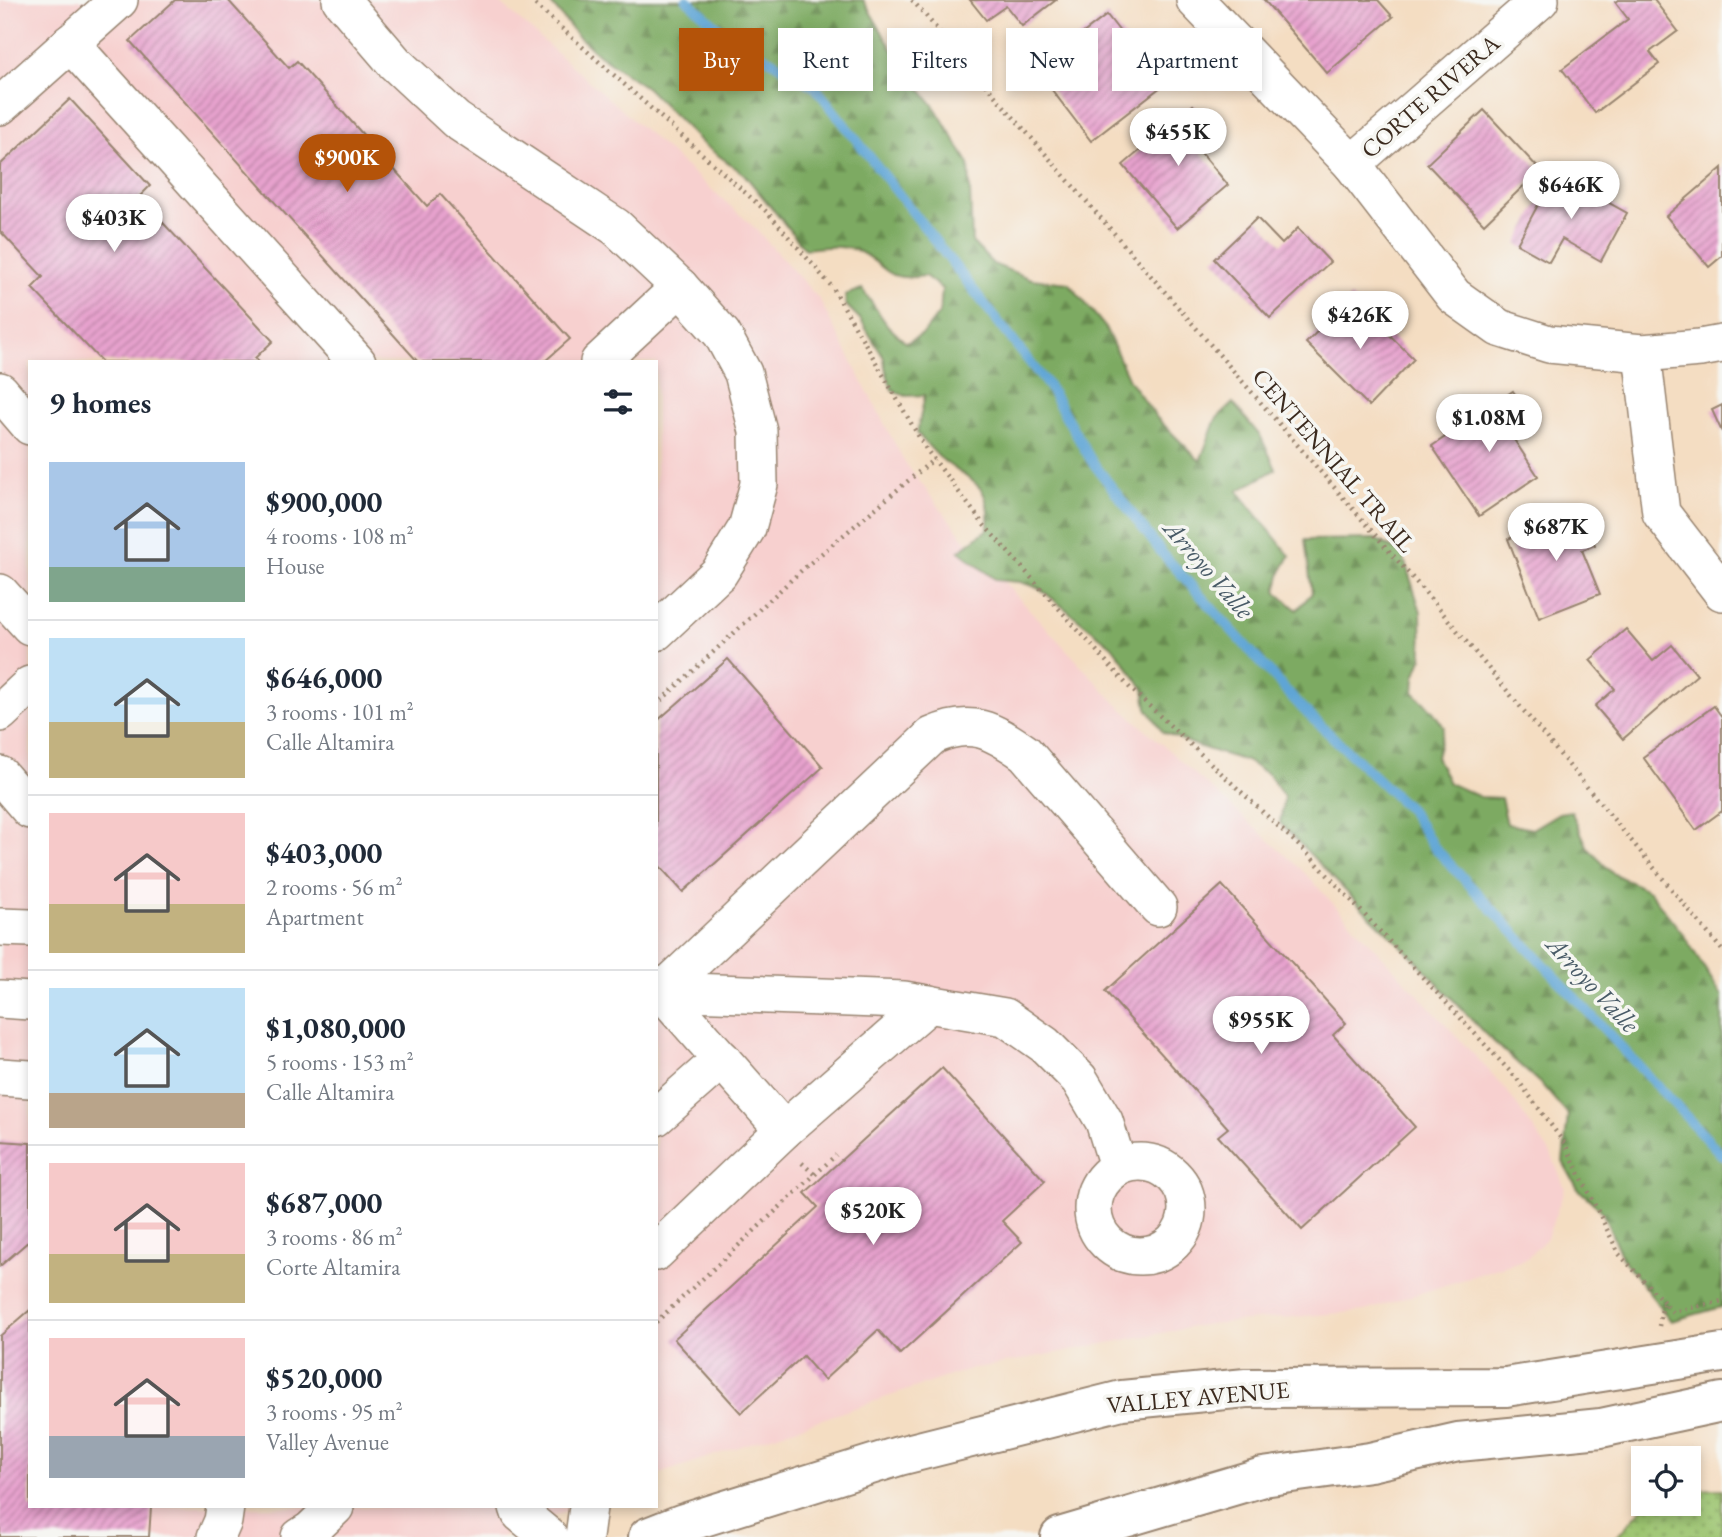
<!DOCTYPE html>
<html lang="en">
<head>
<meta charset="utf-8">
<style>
  body { margin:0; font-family:"EB Garamond",serif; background:#f2f2f3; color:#1f2937; height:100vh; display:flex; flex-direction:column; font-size:26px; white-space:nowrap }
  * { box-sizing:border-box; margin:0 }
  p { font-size:23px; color:#747a83 }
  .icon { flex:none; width:38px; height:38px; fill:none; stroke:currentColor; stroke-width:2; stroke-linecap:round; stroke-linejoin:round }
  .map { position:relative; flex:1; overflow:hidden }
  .drawer { position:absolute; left:28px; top:360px; width:630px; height:1148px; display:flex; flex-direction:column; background:#fff; border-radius:0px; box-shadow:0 4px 10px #0003 }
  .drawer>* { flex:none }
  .banner { position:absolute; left:679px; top:28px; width:665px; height:63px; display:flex; gap:14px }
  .controls { position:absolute; left:1631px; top:1446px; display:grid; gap:14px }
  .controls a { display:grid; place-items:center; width:70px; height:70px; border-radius:0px; background:#fff; box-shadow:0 4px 10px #0003; font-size:35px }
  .price { position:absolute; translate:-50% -60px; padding:0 16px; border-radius:24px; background:#fff; color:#222; font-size:23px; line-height:46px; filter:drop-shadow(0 2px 4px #0008) }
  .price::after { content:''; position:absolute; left:50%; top:42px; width:21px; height:16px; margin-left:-10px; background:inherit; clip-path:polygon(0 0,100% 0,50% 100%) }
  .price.current { background:#b45309; color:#fff }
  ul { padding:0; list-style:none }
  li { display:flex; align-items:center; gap:21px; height:175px; padding:0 21px }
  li+li { border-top:2px solid #e0e1e3 }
  li span { display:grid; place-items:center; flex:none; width:196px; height:140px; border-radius:0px; color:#555 }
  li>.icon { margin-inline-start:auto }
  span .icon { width:84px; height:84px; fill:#fffc; stroke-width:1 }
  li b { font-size:30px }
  h2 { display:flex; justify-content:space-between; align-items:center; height:84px; padding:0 21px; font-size:30px }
  .chip { padding:0 24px; border-radius:0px; background:#fff; box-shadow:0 4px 10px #0003; font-size:24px; line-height:63px }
  .chip.current { background:#b45309; color:#fff }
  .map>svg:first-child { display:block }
  .built { fill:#f7d0cf }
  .grass { fill:url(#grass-dots); stroke:#6c7746; stroke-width:2 }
  .forest { fill:url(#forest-firs); stroke:#5c6a40; stroke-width:2 }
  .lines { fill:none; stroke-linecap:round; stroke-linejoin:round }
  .stream { stroke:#5fa5d5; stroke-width:10 }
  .building { fill:url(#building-hatch) }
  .minor-casing { stroke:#988470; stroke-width:40 }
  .major-casing { stroke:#988470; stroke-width:42 }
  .path { stroke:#988470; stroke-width:4.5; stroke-dasharray:2 5; stroke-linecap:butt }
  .minor { stroke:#fff; stroke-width:37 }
  .major { stroke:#fff; stroke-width:38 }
  .labels { text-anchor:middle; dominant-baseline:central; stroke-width:7; stroke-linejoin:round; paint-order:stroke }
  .street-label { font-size:24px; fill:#3b2a1e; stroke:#f6f6f2 }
  .water-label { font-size:26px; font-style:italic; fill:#495b67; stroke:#f6f6f2 }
</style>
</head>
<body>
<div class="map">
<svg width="1722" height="1537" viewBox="0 0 1722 1537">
  <defs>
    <pattern id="grass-dots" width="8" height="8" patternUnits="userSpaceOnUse" patternTransform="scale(1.75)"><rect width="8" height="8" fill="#9cc46f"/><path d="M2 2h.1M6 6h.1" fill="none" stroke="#809f5b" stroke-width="1.8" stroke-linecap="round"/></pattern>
    <pattern id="forest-firs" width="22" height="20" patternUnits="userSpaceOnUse" patternTransform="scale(1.75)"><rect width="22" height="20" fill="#7daa62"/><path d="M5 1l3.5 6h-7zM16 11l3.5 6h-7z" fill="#688b50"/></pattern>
    <pattern id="building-hatch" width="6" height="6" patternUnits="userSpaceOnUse" patternTransform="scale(1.75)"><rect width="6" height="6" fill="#e7a2ce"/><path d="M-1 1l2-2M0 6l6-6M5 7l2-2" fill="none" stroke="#bc84a7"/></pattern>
  </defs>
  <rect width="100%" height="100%" fill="#f6f6f2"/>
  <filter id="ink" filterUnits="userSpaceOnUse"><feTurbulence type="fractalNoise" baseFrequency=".0143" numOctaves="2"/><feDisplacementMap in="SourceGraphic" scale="14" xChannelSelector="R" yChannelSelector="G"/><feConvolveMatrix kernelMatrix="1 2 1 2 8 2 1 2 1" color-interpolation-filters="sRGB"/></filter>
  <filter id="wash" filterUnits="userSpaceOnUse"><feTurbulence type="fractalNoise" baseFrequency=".00686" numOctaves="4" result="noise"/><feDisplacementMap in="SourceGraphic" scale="28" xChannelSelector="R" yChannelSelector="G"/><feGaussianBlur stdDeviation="1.57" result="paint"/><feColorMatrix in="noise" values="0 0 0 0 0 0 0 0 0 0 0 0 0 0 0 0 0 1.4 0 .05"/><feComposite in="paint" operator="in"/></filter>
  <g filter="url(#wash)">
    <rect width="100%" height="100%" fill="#f4ddc2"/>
    <!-- built -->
    <path class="built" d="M0 0H497L754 227 819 299 905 463 967 542 1116 703 1300 868 1505 1088 1551 1154 1565 1188 1547 1238 1526 1259 1365 1311 1209 1324 967 1370 656 1475V362H30V1507H575L499 1537H0Z"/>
    <!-- grass -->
    <path class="grass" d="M1722 1489V1537H1616L1648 1503H1689V1490Z"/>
    <!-- forest -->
    <path class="forest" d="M548 0H863L900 62 936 109 969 164 972 242 993 264 1031 279 1069 283 1105 327 1129 380 1157 418 1200 461 1216 419 1233 403 1261 437 1276 469 1238 491 1290 556 1281 572 1276 592 1297 610 1312 593 1305 540 1375 539 1402 553 1421 612 1422 659 1415 677 1414 693 1432 710 1444 727 1436 757 1449 783 1480 797 1501 798 1507 824 1532 829 1559 813 1571 811 1588 848 1612 873 1649 891 1683 934 1722 996V1307L1671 1321 1622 1258 1602 1211 1578 1189 1563 1162 1568 1115 1543 1086 1484 1033 1419 963 1362 908 1280 823 1284 797 1269 775 1246 761 1200 747 1163 732 1147 708 1144 689 1112 646 1039 588 1020 582 996 580 959 551 988 529C991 483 975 485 944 461 934 453 926 443 917 433L925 395 906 396 892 390 885 367 884 358 860 319 846 305 845 295 862 289 888 326 906 343 923 334 940 312 942 289 925 276C884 282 890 268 860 252 844 244 822 247 805 249L744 174 704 145 647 88 599 55 576 34Z"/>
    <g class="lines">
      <!-- stream -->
      <path class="stream" d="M687 0 721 30 816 88 1049 387 1091 460 1162 553 1301 707 1410 810 1434 847 1722 1155"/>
    </g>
    <g id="blocks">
      <!-- building -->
      <g class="building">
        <path d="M175 0H228L289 68 297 61 427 206 440 194 570 339 544 362H418L130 41Z"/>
        <path d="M970 0H1056L1022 26 1006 6 986 20Z"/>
        <path d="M1264 0H1378L1393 17 1327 73Z"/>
        <path d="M1618 0H1654L1678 31 1650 52 1659 64 1595 113 1562 69 1628 19 1615 2Z"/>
        <path d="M1107 15 1162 86 1091 141 1036 69Z"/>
        <path d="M70 99 150 186 139 197 273 341 255 358 259 362H102L32 288 43 277 0 231V165Z"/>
        <path d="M1193 105 1217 133 1198 149 1228 185 1177 228 1123 165Z"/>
        <path d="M1484 110 1540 170 1484 224 1427 164Z"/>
        <path d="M1722 168V256L1709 267 1666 216Z"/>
        <path d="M1555 173 1627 213 1601 261 1562 239 1549 262 1517 244Z"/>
        <path d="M1257 218 1282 244 1298 228 1330 262 1270 318 1214 259Z"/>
        <path d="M1351 297 1414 359 1369 406 1306 343Z"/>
        <path d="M1513 391 1533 420 1511 435 1538 476 1479 516 1432 446Z"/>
        <path d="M1722 405V432L1712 410Z"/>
        <path d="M1581 510 1595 545 1582 550 1600 594 1539 618 1508 539Z"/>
        <path d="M1626 629 1653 661 1672 645 1697 675 1623 739 1595 706 1615 689 1590 660Z"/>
        <path d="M728 659 823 767 683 892 656 862V722Z"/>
        <path d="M1714 706 1722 717V811L1696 830 1643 757Z"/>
        <path d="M1222 885 1346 1023 1333 1035 1415 1127 1302 1230 1218 1136 1228 1128 1105 991Z"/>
        <path d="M942 1068 1045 1181 1002 1221 1022 1242 900 1354 878 1330 824 1380 803 1356 741 1413 674 1339 818 1207 805 1193Z"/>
        <path d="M0 1141 30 1143V1240L0 1266Z"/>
        <path d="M30 1310V1507H151L149 1537H0V1336Z"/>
      </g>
    </g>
  </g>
  <g filter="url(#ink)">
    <use href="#blocks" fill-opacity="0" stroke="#988470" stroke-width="2"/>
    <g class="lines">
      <!-- minor casing -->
      <g class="minor-casing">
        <g id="minor">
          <path d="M341 0 395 63 456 120 616 227 680 287 722 334 743 373 758 431 759 484 747 528 719 573 656 632"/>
          <path d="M1195 0 1352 164 1454 296 1499 328 1549 344 1642 353 1700 348 1722 344"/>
          <path d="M70 43 357 362"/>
          <path d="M0 106 119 0"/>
          <path d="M1352 164 1540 0"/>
          <path d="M1642 353 1661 513 1722 592"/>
          <path d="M599 362 680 287"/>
          <path d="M0 391 30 426"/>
          <path d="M0 593 30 626"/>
          <path d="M0 713 30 685"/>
          <path d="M0 775 30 810"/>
          <path d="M0 927 30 928"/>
          <path d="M656 985 784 1130"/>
          <path d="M662 991 904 1000 1005 1017 1045 1045 1079 1079 1104 1121 1118 1166"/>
          <path d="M656 997 932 736C971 718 992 730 1025 753L1158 907"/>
          <path d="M0 999 30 1001"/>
          <path d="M0 1077 30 1079"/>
          <path d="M656 1117 722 1059"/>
          <circle cx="1140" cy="1209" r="47"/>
          <path d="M656 1252 784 1130 929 1004"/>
          <path d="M518 1507 520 1513 549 1537"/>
          <path d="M216 1537 223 1521 225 1507"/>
          <path d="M300 1537 311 1530 335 1507"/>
          <path d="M584 1537 588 1507"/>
        </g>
      </g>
      <!-- major casing -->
      <g class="major-casing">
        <g id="major">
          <path d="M648 1537 681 1524 899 1456 1122 1400 1246 1388 1506 1387 1722 1353"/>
          <path d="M1060 1537 1263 1477 1370 1462 1458 1442 1601 1428 1722 1402"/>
        </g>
      </g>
      <!-- path -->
      <g class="path">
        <path d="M530 0 768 213 833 288 926 449 984 525 1130 688 1310 856 1517 1079 1565 1144 1619 1254 1673 1312 1722 1301"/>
        <path d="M912 0 1436 605 1722 950"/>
        <path d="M656 705 802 570 934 459"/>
        <path d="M802 1163 815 1175"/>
        <path d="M656 1322 836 1155"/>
        <path d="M1659 1326 1663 1304"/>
      </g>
      <!-- minor -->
      <use href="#minor" class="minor"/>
      <!-- major -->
      <use href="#major" class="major"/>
    </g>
  </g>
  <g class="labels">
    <!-- street labels -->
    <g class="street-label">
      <text transform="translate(1430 96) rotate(-41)">CORTE RIVERA</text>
      <text transform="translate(1334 460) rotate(49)">CENTENNIAL TRAIL</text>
      <text transform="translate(1198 1397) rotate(-5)">VALLEY AVENUE</text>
    </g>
    <!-- water labels -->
    <g class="water-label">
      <text transform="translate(1209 569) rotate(49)">Arroyo Valle</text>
      <text transform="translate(1593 984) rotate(47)">Arroyo Valle</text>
    </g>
  </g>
</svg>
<div class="controls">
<a><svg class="icon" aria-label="locate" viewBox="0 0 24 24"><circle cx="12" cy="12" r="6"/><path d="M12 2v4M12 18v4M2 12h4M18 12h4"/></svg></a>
</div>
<b class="price" style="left:1178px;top:168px">$455K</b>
<b class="price current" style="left:347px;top:194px">$900K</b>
<b class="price" style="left:1571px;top:221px">$646K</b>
<b class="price" style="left:114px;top:254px">$403K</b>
<b class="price" style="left:1360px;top:351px">$426K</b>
<b class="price" style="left:1489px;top:454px">$1.08M</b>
<b class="price" style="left:1556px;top:563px">$687K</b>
<b class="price" style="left:1261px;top:1056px">$955K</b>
<b class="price" style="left:873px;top:1247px">$520K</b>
<div class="banner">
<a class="chip current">Buy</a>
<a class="chip">Rent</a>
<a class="chip">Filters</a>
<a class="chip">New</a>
<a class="chip">Apartment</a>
</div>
<section class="drawer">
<h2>9 homes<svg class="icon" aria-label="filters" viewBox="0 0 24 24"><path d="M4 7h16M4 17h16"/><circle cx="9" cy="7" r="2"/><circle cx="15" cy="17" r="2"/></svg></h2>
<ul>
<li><span style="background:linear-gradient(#a9c7e8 75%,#7fa58c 0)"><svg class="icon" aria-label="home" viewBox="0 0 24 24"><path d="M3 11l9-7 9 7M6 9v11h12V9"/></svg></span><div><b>$900,000</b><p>4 rooms · 108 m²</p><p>House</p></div></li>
<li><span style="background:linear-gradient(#bfe0f5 60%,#c2b280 0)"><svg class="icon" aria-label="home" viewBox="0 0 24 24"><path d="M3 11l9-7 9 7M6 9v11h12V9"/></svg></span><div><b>$646,000</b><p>3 rooms · 101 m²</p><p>Calle Altamira</p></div></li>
<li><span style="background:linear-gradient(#f6c9c9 65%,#c2b280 0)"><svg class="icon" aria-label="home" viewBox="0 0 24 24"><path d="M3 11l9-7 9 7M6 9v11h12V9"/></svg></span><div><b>$403,000</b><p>2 rooms · 56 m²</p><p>Apartment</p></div></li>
<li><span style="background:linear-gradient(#bfe0f5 75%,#b9a48a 0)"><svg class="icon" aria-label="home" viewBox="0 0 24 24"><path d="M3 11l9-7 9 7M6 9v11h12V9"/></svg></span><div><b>$1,080,000</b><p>5 rooms · 153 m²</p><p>Calle Altamira</p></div></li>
<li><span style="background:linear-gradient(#f6c9c9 65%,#c2b280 0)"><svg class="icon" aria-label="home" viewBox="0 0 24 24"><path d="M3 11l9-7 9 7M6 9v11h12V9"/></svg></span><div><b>$687,000</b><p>3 rooms · 86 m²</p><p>Corte Altamira</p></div></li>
<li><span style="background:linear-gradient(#f6c9c9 70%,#9aa5b1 0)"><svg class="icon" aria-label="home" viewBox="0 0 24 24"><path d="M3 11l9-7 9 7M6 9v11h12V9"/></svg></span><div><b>$520,000</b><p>3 rooms · 95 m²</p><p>Valley Avenue</p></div></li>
</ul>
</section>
</div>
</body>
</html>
